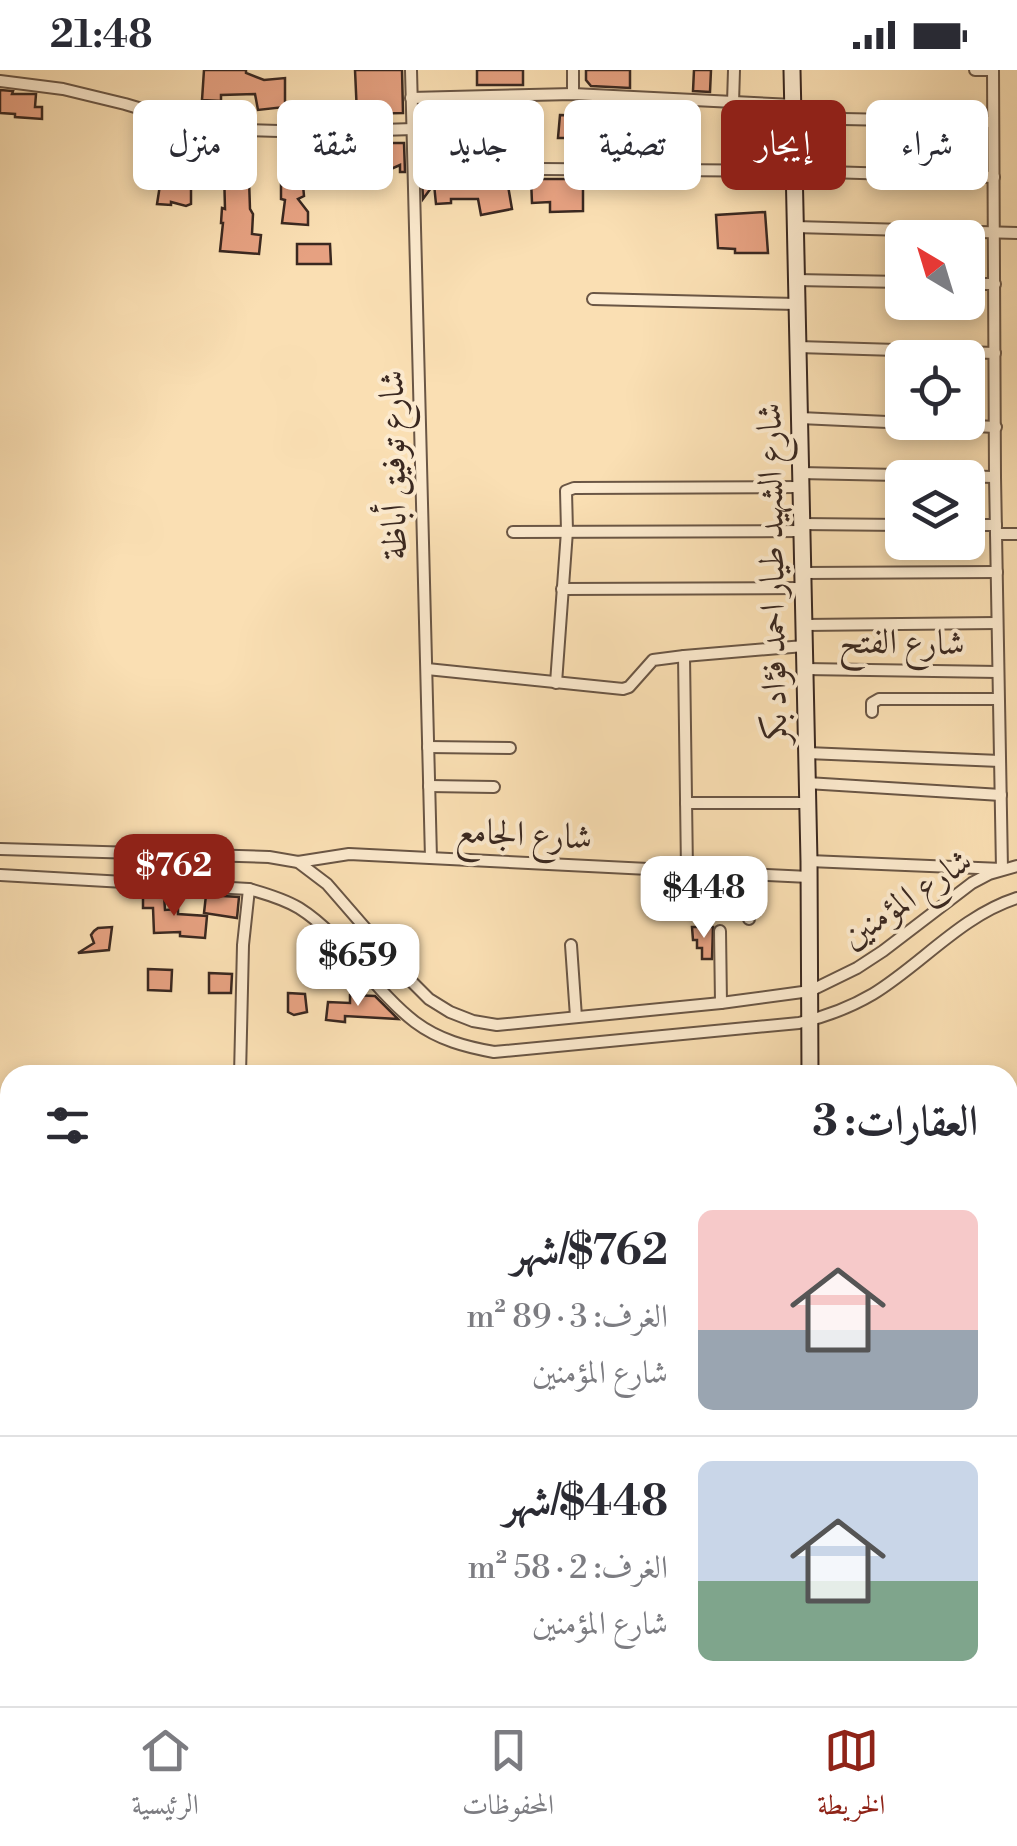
<!DOCTYPE html>
<html lang="ar">
<head>
<meta charset="utf-8">
<style>
  body { margin:0; font-family:"Libre Bodoni",Amiri,serif; background:#f7f7f7; color:#2b2b33; direction:rtl; height:100vh; display:flex; flex-direction:column; font-size:38px; white-space:nowrap }
  * { box-sizing:border-box; margin:0 }
  p { font-size:32px; color:#7c7c81 }
  .icon { flex:none; width:55px; height:55px; fill:none; stroke:currentColor; stroke-width:2; stroke-linecap:round; stroke-linejoin:round }
  .map { position:relative; flex:1; overflow:hidden; direction:ltr }
  .drawer { position:absolute; left:0px; top:995px; width:1018px; height:642px; display:flex; flex-direction:column; background:#fff; border-radius:30px 30px 0 0; box-shadow:0 5px 15px #0003; direction:rtl }
  .drawer>* { flex:none }
  .guide { position:absolute; left:30px; top:30px; width:958px; height:90px; direction:rtl; display:flex; gap:20px }
  .needle { width:65px; rotate:322deg }
  .controls { position:absolute; left:885px; top:150px; display:grid; gap:20px }
  .controls a { display:grid; place-items:center; width:100px; height:100px; border-radius:15px; background:#fff; box-shadow:0 5px 15px #0003; font-size:50px }
  .price { position:absolute; translate:-50% -85px; padding:0 22px; border-radius:20px; background:#fff; color:#222; font-size:32px; line-height:65px; filter:drop-shadow(0 2px 5px #0008) }
  .price::after { content:''; position:absolute; left:50%; top:60px; width:30px; height:22px; margin-left:-15px; background:inherit; clip-path:polygon(0 0,100% 0,50% 100%) }
  .price.active { background:#8f2418; color:#fff }
  ul { padding:0; list-style:none }
  li { display:flex; align-items:center; gap:30px; height:250px; padding:0 40px }
  li+li { border-top:2px solid #e1e1e2 }
  li span { display:grid; place-items:center; flex:none; width:280px; height:200px; border-radius:15px; color:#555 }
  li>.icon { margin-inline-start:auto }
  span .icon { width:120px; height:120px; fill:#fffc; stroke-width:1 }
  li b { font-size:42px }
  h2 { display:flex; justify-content:space-between; align-items:center; height:120px; padding:0 40px; font-size:42px }
  .pill { padding:0 35px; border-radius:15px; background:#fff; box-shadow:0 5px 15px #0003; font-size:35px; line-height:90px }
  .pill.active { background:#8f2418; color:#fff }
  .status { display:flex; justify-content:space-between; align-items:center; height:70px; padding:0 50px; background:#fff; direction:ltr }
  .status svg { height:28px; fill:currentColor }
  .tab-bar { display:flex; justify-content:space-around; align-items:center; height:140px; border-top:2px solid #e1e1e2; background:#fff; font-size:28px; color:#7c7c81 }
  .tab-bar a { display:grid; justify-items:center; gap:5px }
  .tab-bar .active { color:#8f2418 }
  .map>svg:first-child { display:block }
  .building { fill:#e6a181; stroke:#3a2820; stroke-width:2.5 }
  .lines { fill:none; stroke-linecap:round; stroke-linejoin:round }
  .street-casing { stroke:#6a5645; stroke-width:14 }
  .secondary-casing { stroke:#3a2820; stroke-width:19 }
  .street { stroke:#fceace; stroke-width:10 }
  .secondary { stroke:#fceace; stroke-width:15 }
  .labels { text-anchor:middle; dominant-baseline:central; stroke-width:8; stroke-linejoin:round; paint-order:stroke }
  .street-label { font-size:35px; fill:#3a2820; stroke:#fceace }
</style>
</head>
<body>
<div class="status"><b>21:48</b><svg viewBox="0 0 49 12"><path d="M0 12V9h3v3zM5 12V6h3v6zM10 12V3h3v9zM15 12V0h3v12zM26 1h20v11H26zM47 4h2v5h-2z"/></svg></div>
<div class="map">
<svg width="1017" height="1636" viewBox="0 0 1017 1636">
  <rect width="100%" height="100%" fill="#fadfb3"/>
  <filter id="stains"><feTurbulence type="fractalNoise" baseFrequency=".002" numOctaves="4"/><feColorMatrix values="0 0 0 0 .2 0 0 0 0 .09 0 0 0 0 .02 0 0 0 .5 -.17"/></filter>
  <radialGradient id="worn" r=".72"><stop offset=".6" stop-color="#630" stop-opacity="0"/><stop offset="1" stop-color="#630" stop-opacity=".3"/></radialGradient>
  <!-- building -->
  <g class="building">
    <path d="M204 0H246V3L264 10 285 8V37L258 40 255 24 221 25V31L202 30Z"/>
    <path d="M355 0H402L403 43 357 44Z"/>
    <rect x="477" y="0" width="46" height="15"/>
    <path d="M586 0H630V18L591 16 586 10Z"/>
    <path d="M694 0H711L710 22 693 21Z"/>
    <path d="M0 20 13 21 12 24H36L35 37H42V49L15 47V44L0 43Z"/>
    <path d="M521 38 522 60 473 62 472 39Z"/>
    <path d="M560 45 657 48V68H558Z"/>
    <path d="M230 70 242 71V87L252 86V109H249L250 139 253 144 252 164 261 165 259 184 220 181 223 153H221L222 138 225 139 224 101 193 100V76H225V72Z"/>
    <path d="M387 73H404L405 102H400V95L391 99 387 95Z"/>
    <path d="M319 83V98L354 96 353 113 303 115 304 126 298 129 308 142V155L282 153 285 130 281 129V110H293L292 86Z"/>
    <path d="M422 107H472V116L507 110 512 139 481 145 478 129H451V133L436 134 434 114 423 129Z"/>
    <path d="M531 109H570V114H583V141L550 142V132L532 133Z"/>
    <path d="M160 115H191V134L186 136 171 132V135L157 134Z"/>
    <path d="M765 142 768 183H735V179L718 178 716 145Z"/>
    <path d="M297 174H330L331 194H297Z"/>
    <path d="M164 825 165 840 178 839V844L207 846 205 868 180 866V862L154 863 153 838H143V826Z"/>
    <path d="M206 825 239 827 237 848 204 843Z"/>
    <path d="M112 857 109 880 78 883 94 873 91 865 94 861 98 858Z"/>
    <path d="M692 857H713L712 889H702V878H697V870H693Z"/>
    <path d="M148 899 172 900 171 921 148 920Z"/>
    <path d="M209 903 232 904 231 923H209Z"/>
    <path d="M288 923 305 924 307 942 294 945 288 942Z"/>
    <path d="M350 925 375 926 398 949 345 946V952L326 950 328 932 350 933Z"/>
  </g>
  <g class="lines">
    <!-- street casing -->
    <g class="street-casing">
      <g id="street">
        <path d="M411 0 431 788"/>
        <path d="M975 0H993"/>
        <path d="M0 11 63 19 125 34 209 59 312 62 414 59"/>
        <path d="M573 24V0"/>
        <path d="M411 28 573 24 793 35"/>
        <path d="M733 33 734 0"/>
        <path d="M793 48 993 52"/>
        <path d="M414 98 794 101 994 107"/>
        <path d="M795 157 1017 163"/>
        <path d="M796 210 902 212"/>
        <path d="M968 214H995"/>
        <path d="M593 229 797 234"/>
        <path d="M798 277 995 283"/>
        <path d="M800 348 996 357"/>
        <path d="M800 403 995 407"/>
        <path d="M802 454 902 455"/>
        <path d="M968 455H996"/>
        <path d="M513 462 802 461"/>
        <path d="M996 464H1017"/>
        <path d="M803 503 997 502"/>
        <path d="M562 519 803 518"/>
        <path d="M804 555 997 553"/>
        <path d="M684 586 687 800"/>
        <path d="M427 599 623 619 629 617 653 590 684 586 804 576"/>
        <path d="M805 599 998 602"/>
        <path d="M556 613 567 461 566 421 574 418 801 417"/>
        <path d="M872 642V633L879 629H998"/>
        <path d="M428 677 510 678"/>
        <path d="M807 683 1000 691"/>
        <path d="M807 713 1001 725"/>
        <path d="M429 716 494 717"/>
        <path d="M686 733H808"/>
        <path d="M0 779 269 787 298 792 327 814 412 912 429 929 450 942 473 951 497 955 721 933 810 921 857 898 883 881 972 813 989 804 1017 796"/>
        <path d="M809 791 1002 799 995 407 993 0"/>
        <path d="M298 792 349 784 809 807"/>
        <path d="M749 803V849"/>
        <path d="M0 805 249 819C267 824 284 829 299 838 345 867 372 919 415 952 439 970 466 977 494 982L799 953C824 947 851 937 873 924 922 894 961 846 1017 828"/>
        <path d="M720 861 721 933"/>
        <path d="M571 875 576 947"/>
        <path d="M240 1005 243 875 249 819"/>
        <path d="M0 1586 2 1556"/>
        <path d="M88 1629 149 1632"/>
        <path d="M47 1636 48 1628"/>
      </g>
    </g>
    <!-- secondary casing -->
    <g class="secondary-casing">
      <g id="secondary">
        <path d="M792 0 809 791 810 1005"/>
        <path d="M830 1628 833 1636"/>
      </g>
    </g>
    <!-- street -->
    <use href="#street" class="street"/>
    <!-- secondary -->
    <use href="#secondary" class="secondary"/>
  </g>
  <g class="labels">
    <!-- street labels -->
    <g class="street-label">
      <text transform="translate(394 395) rotate(-91)">شارع توفيق أباظة</text>
      <text transform="translate(773 503) rotate(-91)">شارع الشهيد طيار احمد فؤاد بكر</text>
      <text transform="translate(902 573) rotate(1)">شارع الفتح</text>
      <text transform="translate(524 765) rotate(3)">شارع الجامع</text>
      <text transform="translate(907 829) rotate(-34)">شارع المؤمنين</text>
    </g>
  </g>
  <rect width="100%" height="100%" filter="url(#stains)"/>
  <rect width="100%" height="100%" fill="url(#worn)"/>
</svg>
<div class="controls">
<a><svg class="needle" viewBox="-14 -14 28 28"><path d="M0-13l5 13h-10z" fill="#e53935"/><path d="M0 13l5-13h-10z" fill="#7c7c81"/></svg></a>
<a><svg class="icon" aria-label="locate" viewBox="0 0 24 24"><circle cx="12" cy="12" r="6"/><path d="M12 2v4M12 18v4M2 12h4M18 12h4"/></svg></a>
<a><svg class="icon" aria-label="layers" viewBox="0 0 24 24"><path d="M12 4l9 5-9 5-9-5zM3 14l9 5 9-5"/></svg></a>
</div>
<b class="price active" style="left:174px;top:849px">$762</b>
<b class="price" style="left:704px;top:871px">$448</b>
<b class="price" style="left:358px;top:939px">$659</b>
<div class="guide">
<a class="pill">شراء</a>
<a class="pill active">إيجار</a>
<a class="pill">تصفية</a>
<a class="pill">جديد</a>
<a class="pill">شقة</a>
<a class="pill">منزل</a>
</div>
<section class="drawer">
<h2>العقارات: 3<svg class="icon" aria-label="filters" viewBox="0 0 24 24"><path d="M4 7h16M4 17h16"/><circle cx="9" cy="7" r="2"/><circle cx="15" cy="17" r="2"/></svg></h2>
<ul>
<li><span style="background:linear-gradient(#f6c9c9 60%,#9aa5b1 0)"><svg class="icon" aria-label="home" viewBox="0 0 24 24"><path d="M3 11l9-7 9 7M6 9v11h12V9"/></svg></span><div><b>$762/شهر</b><p>الغرف: 3 · 89 m²</p><p>شارع المؤمنين</p></div></li>
<li><span style="background:linear-gradient(#c9d6e8 60%,#7fa58c 0)"><svg class="icon" aria-label="home" viewBox="0 0 24 24"><path d="M3 11l9-7 9 7M6 9v11h12V9"/></svg></span><div><b>$448/شهر</b><p>الغرف: 2 · 58 m²</p><p>شارع المؤمنين</p></div></li>
</ul>
</section>
</div>
<nav class="tab-bar">
<a class="active"><svg class="icon" aria-label="map" viewBox="0 0 24 24"><path d="M3 6l6-2 6 2 6-2v14l-6 2-6-2-6 2zM9 4v14M15 6v14"/></svg>الخريطة</a>
<a><svg class="icon" aria-label="saved" viewBox="0 0 24 24"><path d="M7 4h10v16l-5-4-5 4z"/></svg>المحفوظات</a>
<a><svg class="icon" aria-label="home" viewBox="0 0 24 24"><path d="M3 11l9-7 9 7M6 9v11h12V9"/></svg>الرئيسية</a>
</nav>
</body>
</html>
